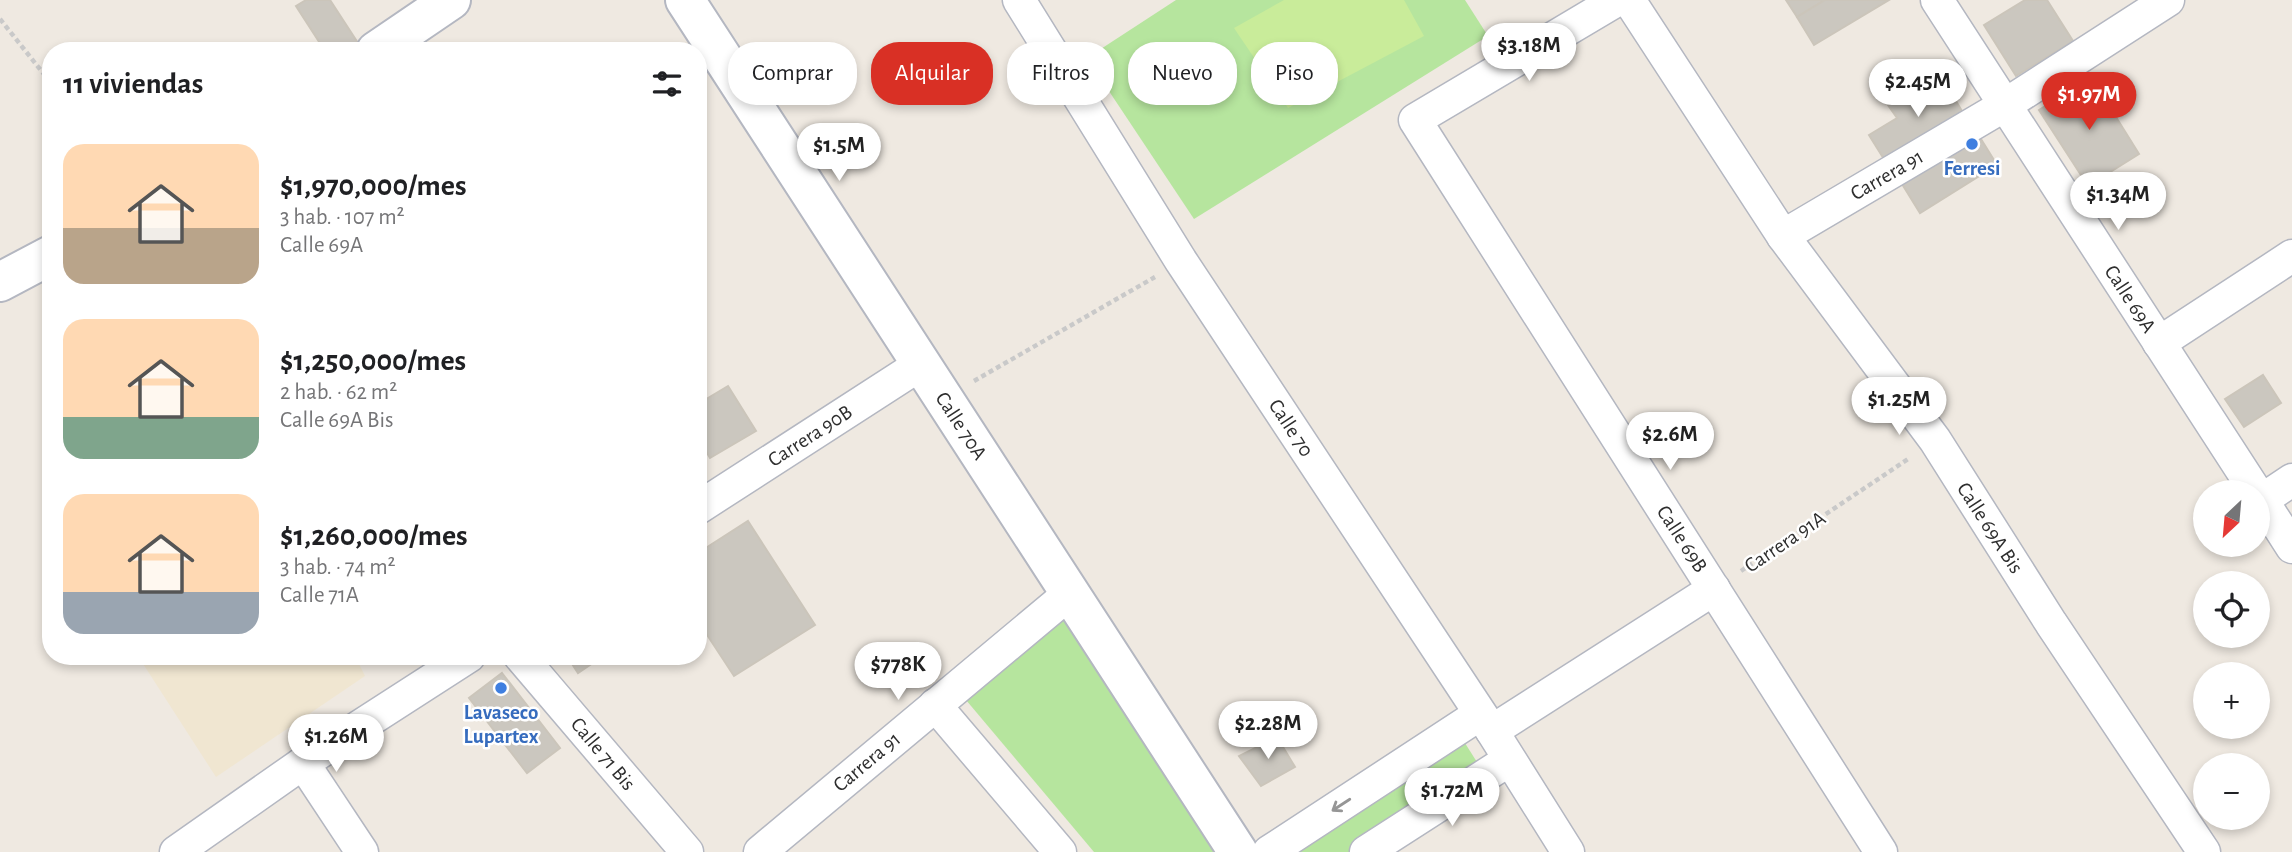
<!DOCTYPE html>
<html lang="es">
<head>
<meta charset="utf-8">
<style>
  body { margin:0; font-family:"Alegreya Sans",sans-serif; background:#f2f2f2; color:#202124; height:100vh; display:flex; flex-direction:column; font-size:26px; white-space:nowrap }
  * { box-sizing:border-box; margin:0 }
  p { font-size:23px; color:#757577 }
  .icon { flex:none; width:38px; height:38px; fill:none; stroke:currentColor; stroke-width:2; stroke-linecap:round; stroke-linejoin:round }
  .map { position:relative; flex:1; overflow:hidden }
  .drawer { position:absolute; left:42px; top:42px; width:665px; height:623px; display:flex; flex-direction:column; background:#fff; border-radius:28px; box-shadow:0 4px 10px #0003 }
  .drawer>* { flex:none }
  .banner { position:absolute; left:728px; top:42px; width:665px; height:63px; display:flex; gap:14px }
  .needle { width:46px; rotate:206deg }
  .tools { position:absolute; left:2193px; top:480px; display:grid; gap:14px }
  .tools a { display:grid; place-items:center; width:77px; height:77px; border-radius:50%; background:#fff; box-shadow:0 4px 10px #0003; font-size:35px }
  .price { position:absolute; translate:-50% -60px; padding:0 16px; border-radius:24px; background:#fff; color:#222; font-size:23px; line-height:46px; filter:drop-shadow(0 2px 4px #0008) }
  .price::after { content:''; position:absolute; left:50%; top:42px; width:21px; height:16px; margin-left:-10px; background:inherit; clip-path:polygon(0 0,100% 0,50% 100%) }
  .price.active { background:#d93025; color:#fff }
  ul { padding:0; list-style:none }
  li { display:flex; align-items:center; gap:21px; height:175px; padding:0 21px }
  li span { display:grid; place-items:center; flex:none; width:196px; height:140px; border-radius:21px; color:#555 }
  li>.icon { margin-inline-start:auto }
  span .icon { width:84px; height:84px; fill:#fffc; stroke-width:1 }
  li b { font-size:30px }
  h2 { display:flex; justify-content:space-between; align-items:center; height:84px; padding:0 21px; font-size:30px }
  .chip { padding:0 24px; border-radius:28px; background:#fff; box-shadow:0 4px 10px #0003; font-size:24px; line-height:63px }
  .chip.active { background:#d93025; color:#fff }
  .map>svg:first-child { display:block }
  .education { fill:#f0e6d1 }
  .green { fill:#b6e59e }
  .pitch { fill:#c9ec9a }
  .building { fill:#cbc7bf; stroke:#cbc5ba; stroke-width:2 }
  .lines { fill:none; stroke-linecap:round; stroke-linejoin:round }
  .minor-casing { stroke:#b4b7c1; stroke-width:35 }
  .tertiary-casing { stroke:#b4b7c1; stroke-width:42 }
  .path { stroke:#c9c9c9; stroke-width:4.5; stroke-dasharray:5 3.5; stroke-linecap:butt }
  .minor { stroke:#fff; stroke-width:32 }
  .tertiary { stroke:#fff; stroke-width:38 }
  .oneway { stroke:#969696 }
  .shop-dot { fill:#3f7fe0; stroke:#fff; stroke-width:2.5 }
  .labels { text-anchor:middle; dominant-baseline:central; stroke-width:5; stroke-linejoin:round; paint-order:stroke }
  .shop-label { font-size:21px; font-weight:bold; fill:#366cbe; stroke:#fff }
  .street-label { font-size:21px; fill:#2e2e2e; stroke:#fff }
</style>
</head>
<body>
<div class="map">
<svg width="2292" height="852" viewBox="0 0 2292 852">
  <rect width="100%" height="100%" fill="#efe9e1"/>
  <!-- education -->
  <path class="education" d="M138 656H355L365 676 216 777Z"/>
  <!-- green -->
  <g class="green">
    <path d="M1176 0H1465L1488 36 1194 219 1087 58Z"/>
    <path d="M1066 614 1220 852H1094L966 700Z"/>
    <path d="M1463 740 1482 770 1352 852H1294Z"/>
  </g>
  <!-- pitch -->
  <path class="pitch" d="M1284 0H1404L1424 36 1288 108 1234 28Z"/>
  <!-- building -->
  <g class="building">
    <path d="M306 0H330L358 43 347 51H325L296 6Z"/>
    <path d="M1786 0H1825L1797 17Z"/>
    <path d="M1825 0H1889L1814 45 1797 17Z"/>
    <path d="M2025 0H2047L2073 41 2016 76 1984 25Z"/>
    <path d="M1940 74 1966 118 1887 164 1869 135 1897 118 1888 105Z"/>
    <path d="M2091 77 2139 154 2088 186 2039 110Z"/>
    <path d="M1976 131 1997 165 1920 213 1899 179Z"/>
    <path d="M2263 375 2281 403 2244 427 2225 399Z"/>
    <path d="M728 386 756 431 710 458 698 438V404Z"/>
    <path d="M748 521 815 625 734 676 698 621V553Z"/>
    <path d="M567 656H603L578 673Z"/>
    <path d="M502 673 560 748 527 773 469 698Z"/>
    <path d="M1277 737 1295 767 1261 786 1239 756Z"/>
  </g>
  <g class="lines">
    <!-- minor casing -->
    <g class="minor-casing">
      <g id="minor">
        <path d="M1019 0 1181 261 1492 731 1568 852"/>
        <path d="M1617 0 1415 120 1881 852"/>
        <path d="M1629 0 1783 236 1935 440 2051 623 2204 852"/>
        <path d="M1937 0 2256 492"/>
        <path d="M1783 236 2005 105 2168 0"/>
        <path d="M2159 343 2292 256"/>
        <path d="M2258 494 2292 547"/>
        <path d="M2262 500 2292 480"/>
        <path d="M698 508 921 364"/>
        <path d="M520 656 687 852"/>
        <path d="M935 705 1060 852"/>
        <path d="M1492 731 1714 589"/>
        <path d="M303 763 362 852"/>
        <path d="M176 852 303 763 469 656"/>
        <path d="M760 852 1070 593"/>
        <path d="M1269 852 1480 714"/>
        <path d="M1366 852 1509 760"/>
      </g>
    </g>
    <!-- tertiary casing -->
    <g class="tertiary-casing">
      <g id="tertiary">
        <path d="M685 0 1238 852"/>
        <path d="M376 51 451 0"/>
        <path d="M0 282 51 255"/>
      </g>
    </g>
    <!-- path -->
    <g class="path">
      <path d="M0 19 51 83"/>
      <path d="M974 381 1155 277"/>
      <path d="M1741 571 1908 459"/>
    </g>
    <!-- minor -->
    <use href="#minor" class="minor"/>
    <!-- tertiary -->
    <use href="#tertiary" class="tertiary"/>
  </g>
  <!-- one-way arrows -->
  <defs><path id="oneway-shaft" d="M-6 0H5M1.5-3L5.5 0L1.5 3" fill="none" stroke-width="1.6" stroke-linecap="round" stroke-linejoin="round" transform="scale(1.75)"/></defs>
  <use class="oneway" href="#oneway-shaft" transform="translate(1341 805) rotate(147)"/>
  <!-- markers -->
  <g class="shop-dot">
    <circle cx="1972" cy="144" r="7"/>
    <circle cx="501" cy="688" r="7"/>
  </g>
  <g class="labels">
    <!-- shop labels -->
    <g class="shop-label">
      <text x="1972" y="168">Ferresi</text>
      <text x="501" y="712">Lavaseco<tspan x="501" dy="24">Lupartex</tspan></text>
    </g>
    <!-- street labels -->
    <g class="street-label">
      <text transform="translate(1887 175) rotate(-30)">Carrera 91</text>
      <text transform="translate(2130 299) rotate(57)">Calle 69A</text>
      <text transform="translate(961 426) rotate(57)">Calle 70A</text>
      <text transform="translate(1291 428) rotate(57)">Calle 70</text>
      <text transform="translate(810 436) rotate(-33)">Carrera 90B</text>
      <text transform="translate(1990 528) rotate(57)">Calle 69A Bis</text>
      <text transform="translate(1682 539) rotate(57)">Calle 69B</text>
      <text transform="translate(1785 542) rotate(-34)">Carrera 91A</text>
      <text transform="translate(603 754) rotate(50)">Calle 71 Bis</text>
      <text transform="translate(867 762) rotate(-40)">Carrera 91</text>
    </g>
  </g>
</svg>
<div class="tools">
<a><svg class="needle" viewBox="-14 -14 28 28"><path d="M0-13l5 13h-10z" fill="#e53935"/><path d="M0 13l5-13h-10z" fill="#757577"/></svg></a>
<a><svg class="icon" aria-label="locate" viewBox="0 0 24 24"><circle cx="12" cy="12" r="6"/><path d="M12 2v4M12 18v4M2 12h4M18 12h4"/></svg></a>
<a>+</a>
<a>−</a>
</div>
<b class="price" style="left:1529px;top:83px">$3.18M</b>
<b class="price" style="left:1918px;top:119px">$2.45M</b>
<b class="price active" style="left:2089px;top:132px">$1.97M</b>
<b class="price" style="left:839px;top:183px">$1.5M</b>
<b class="price" style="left:2118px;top:232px">$1.34M</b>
<b class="price" style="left:1899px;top:437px">$1.25M</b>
<b class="price" style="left:1670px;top:472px">$2.6M</b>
<b class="price" style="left:898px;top:702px">$778K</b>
<b class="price" style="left:1268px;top:761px">$2.28M</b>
<b class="price" style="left:336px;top:774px">$1.26M</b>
<b class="price" style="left:1452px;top:828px">$1.72M</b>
<div class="banner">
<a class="chip">Comprar</a>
<a class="chip active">Alquilar</a>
<a class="chip">Filtros</a>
<a class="chip">Nuevo</a>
<a class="chip">Piso</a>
</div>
<section class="drawer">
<h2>11 viviendas<svg class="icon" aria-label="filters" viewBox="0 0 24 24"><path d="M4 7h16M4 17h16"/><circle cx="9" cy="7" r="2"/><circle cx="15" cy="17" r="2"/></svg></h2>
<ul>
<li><span style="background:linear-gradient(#ffd9b3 60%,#b9a48a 0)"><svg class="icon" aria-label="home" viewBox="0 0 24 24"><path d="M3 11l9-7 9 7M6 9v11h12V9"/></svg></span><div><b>$1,970,000/mes</b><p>3 hab. · 107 m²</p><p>Calle 69A</p></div></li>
<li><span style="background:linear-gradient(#ffd9b3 70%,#7fa58c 0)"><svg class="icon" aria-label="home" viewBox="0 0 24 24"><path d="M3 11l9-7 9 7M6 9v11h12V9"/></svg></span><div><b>$1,250,000/mes</b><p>2 hab. · 62 m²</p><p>Calle 69A Bis</p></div></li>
<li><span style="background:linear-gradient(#ffd9b3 70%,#9aa5b1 0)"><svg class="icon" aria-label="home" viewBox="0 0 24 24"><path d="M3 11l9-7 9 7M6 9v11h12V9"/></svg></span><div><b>$1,260,000/mes</b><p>3 hab. · 74 m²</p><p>Calle 71A</p></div></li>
</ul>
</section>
</div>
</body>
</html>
